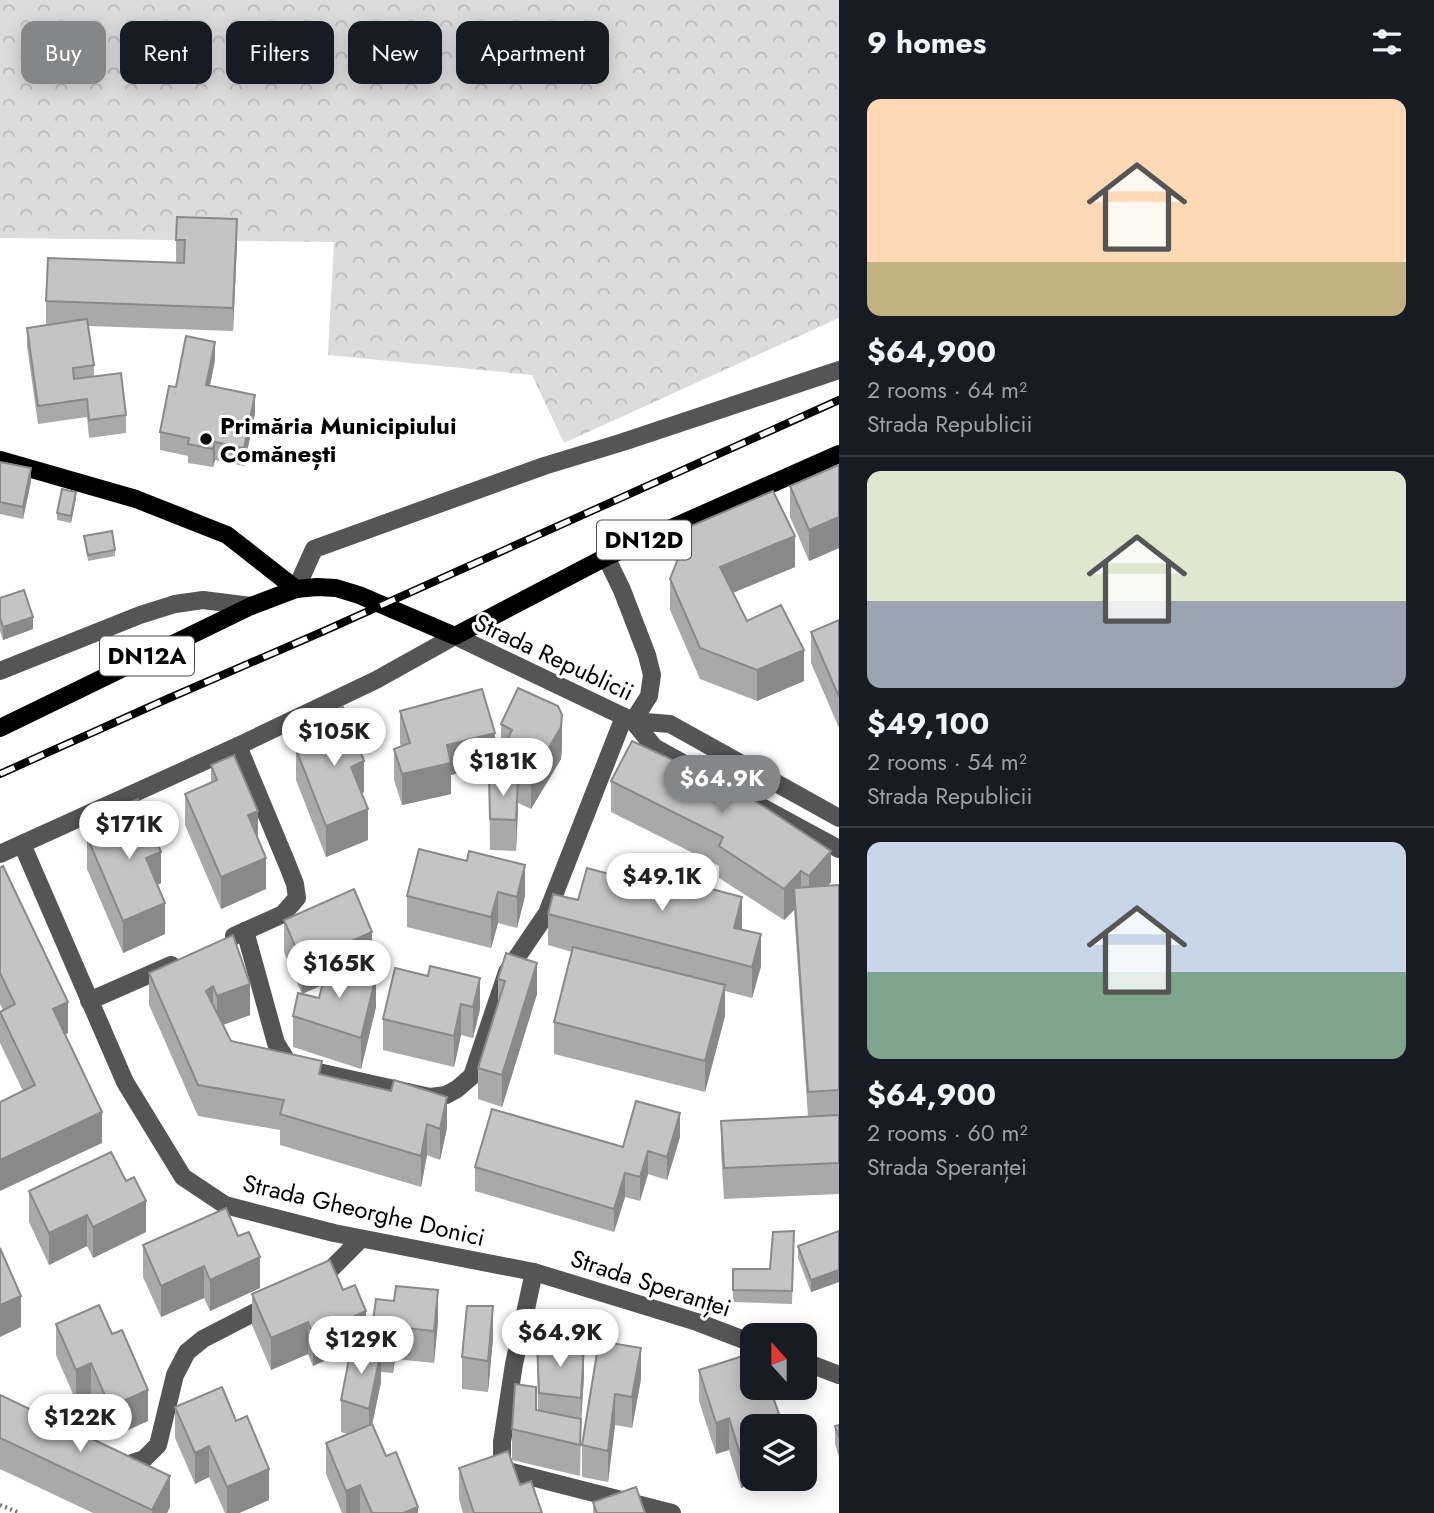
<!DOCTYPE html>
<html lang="en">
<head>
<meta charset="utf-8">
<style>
  body { margin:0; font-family:Jost,sans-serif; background:#20242c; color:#f1f3f6; height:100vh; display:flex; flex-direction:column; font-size:26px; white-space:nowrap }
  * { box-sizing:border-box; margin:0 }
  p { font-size:23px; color:#9ea1a6 }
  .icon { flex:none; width:38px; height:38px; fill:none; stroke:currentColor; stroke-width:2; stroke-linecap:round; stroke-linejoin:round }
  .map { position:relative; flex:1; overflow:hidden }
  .drawer { display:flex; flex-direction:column; background:#171b24; width:595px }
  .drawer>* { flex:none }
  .banner { position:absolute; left:21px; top:21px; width:665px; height:63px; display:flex; gap:14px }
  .needle { width:46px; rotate:339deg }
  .controls { position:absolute; left:740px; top:1323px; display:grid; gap:14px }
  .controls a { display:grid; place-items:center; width:77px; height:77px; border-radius:14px; background:#171b24; box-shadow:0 4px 18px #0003; font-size:35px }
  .price { position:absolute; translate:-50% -60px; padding:0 16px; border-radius:24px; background:#fff; color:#222; font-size:23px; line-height:46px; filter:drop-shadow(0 2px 4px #0008) }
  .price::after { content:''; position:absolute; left:50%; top:42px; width:21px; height:16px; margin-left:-10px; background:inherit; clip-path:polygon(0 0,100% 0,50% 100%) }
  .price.current { background:#858687; color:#fff }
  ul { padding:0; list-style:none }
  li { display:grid; align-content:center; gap:14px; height:371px; padding:0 28px }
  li+li { border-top:2px solid #363941 }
  li span { display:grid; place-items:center; height:217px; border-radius:14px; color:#555 }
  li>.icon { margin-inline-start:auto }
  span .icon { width:126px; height:126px; fill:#fffc; stroke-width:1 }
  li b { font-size:30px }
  h2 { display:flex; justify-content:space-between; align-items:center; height:84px; padding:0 28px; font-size:30px }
  .chip { padding:0 24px; border-radius:14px; background:#171b24; box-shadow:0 4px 18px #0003; font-size:24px; line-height:63px }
  .chip.current { background:#858687; color:#fff }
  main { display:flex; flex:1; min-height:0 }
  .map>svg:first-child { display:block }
  .forest { fill:url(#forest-crowns) }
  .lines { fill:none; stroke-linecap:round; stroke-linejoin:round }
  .path { stroke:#777; stroke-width:4.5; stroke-dasharray:2 3.5; stroke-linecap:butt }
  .minor { stroke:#555; stroke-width:18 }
  .major { stroke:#000; stroke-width:18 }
  .rail-casing { stroke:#000; stroke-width:8 }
  .rail { stroke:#fff; stroke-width:5; stroke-dasharray:16; stroke-linecap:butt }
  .wall { fill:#a9a9a9; fill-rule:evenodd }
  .shaded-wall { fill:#898989 }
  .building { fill:#c4c4c4; stroke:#898989; stroke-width:2 }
  .poi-dot { fill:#000; stroke:#fff; stroke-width:2.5 }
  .labels { text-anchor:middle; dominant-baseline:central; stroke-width:6; stroke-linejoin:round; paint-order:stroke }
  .shield { fill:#fff; stroke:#4c4c4c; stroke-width:2 }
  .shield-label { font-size:23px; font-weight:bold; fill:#000 }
  .poi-label { font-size:24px; font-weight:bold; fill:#000; stroke:#fff; text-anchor:start }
  .street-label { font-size:24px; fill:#000; stroke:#fff }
</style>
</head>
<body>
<main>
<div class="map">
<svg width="839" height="1513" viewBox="0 0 839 1513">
  <defs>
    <pattern id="forest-crowns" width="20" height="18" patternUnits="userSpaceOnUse" patternTransform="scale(1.75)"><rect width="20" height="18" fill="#dcdcdc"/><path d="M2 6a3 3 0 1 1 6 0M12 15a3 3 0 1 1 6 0" fill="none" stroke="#bbb"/></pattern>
  </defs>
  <rect width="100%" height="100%" fill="#fff"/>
  <!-- forest -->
  <path class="forest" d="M0 0H839V318L564 443 532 375 328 355 334 242 0 238Z"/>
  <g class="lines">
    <!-- path -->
    <path class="path" d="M0 1505 19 1513"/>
    <!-- minor -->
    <g class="minor">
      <path d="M606 557 622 590 647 655 652 675 649 696 633 721"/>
      <path d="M296 589 314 549 544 466 623 442 839 370"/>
      <path d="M0 671 140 615 175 604 203 600 251 606"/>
      <path d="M633 721 654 747 719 783"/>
      <path d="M756 804 839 849"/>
      <path d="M22 844 125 1082 183 1177 225 1205 334 1233 534 1272 697 1322 752 1343"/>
      <path d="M0 854 238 746 376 680 455 636 633 721 670 724 839 818"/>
      <path d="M245 931 276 1043 287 1061 305 1069 430 1097 446 1095 457 1089 472 1076 507 972 547 913 624 717"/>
      <path d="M234 936 283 914 297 898 295 884 288 866 238 746"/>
      <path d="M89 1001 171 965"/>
      <path d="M534 1272 514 1364 502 1442V1467L508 1471 672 1513"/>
      <path d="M314 1280 332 1268 361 1239"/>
      <path d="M805 1362 839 1375"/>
      <path d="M115 1463 126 1465 144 1459 158 1445 175 1375 187 1352 203 1339 271 1304"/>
    </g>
    <!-- major -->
    <g class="major">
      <path d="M0 460 136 499 227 535 296 589"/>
      <path d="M0 728 251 606 296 589 317 587 336 588 359 595 455 636 606 557 839 454"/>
    </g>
    <!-- rail casing -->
    <g class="rail-casing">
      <path id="rail" d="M0 774 167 699 324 631 839 400"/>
    </g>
    <!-- rail -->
    <use href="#rail" class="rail"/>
  </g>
  <!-- wall -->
  <g class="wall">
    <path d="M176 240 237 243 233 331 88 326 94 365V377L126 415V433L89 438 87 417 38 424 27 346V328L50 324H46V301L176 262Z"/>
    <path d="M215 360 210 386 255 413 244 466 215 460 213 467 188 463V456L160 450V432L176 387Z"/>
    <path d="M0 462 31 481 23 519 0 514Z"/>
    <path d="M839 465V548L809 561 790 517V486Z"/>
    <path d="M76 498 71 523 57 520V513Z"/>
    <path d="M84 536 115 550V556L88 561Z"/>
    <path d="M795 567 733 593 747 621 804 681 757 701 700 679 670 610V579Z"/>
    <path d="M0 598 33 629 3 640 0 631Z"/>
    <path d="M839 620V728L811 663V632Z"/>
    <path d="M400 711 495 764 451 775V794L402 805 394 780V749L401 747 400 743Z"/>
    <path d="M315 718 364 792 361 794 368 840 326 857 296 780V749L315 741Z"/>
    <path d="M501 724 562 746 561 759 531 809 518 803 516 851 490 850 489 777 497 778V762L501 755Z"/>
    <path d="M211 765 258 840 266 889 221 909 185 825V794L211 783Z"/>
    <path d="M611 781 831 882 828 886 839 885V1194L724 1199 721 1152V1121L808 1117 794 910 784 920 719 878V866L611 812Z"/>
    <path d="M111 811 161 883 157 885 165 934 123 953 87 869V837L111 827Z"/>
    <path d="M467 861 525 896 517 928 498 923 491 948 407 927V896Z"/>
    <path d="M0 868 68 1033 65 1035 102 1143 23 1091 0 1043V1011L3 1010 0 1004Z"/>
    <path d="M578 900 742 930 761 966 752 998 725 991V1016L705 1092 554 1054V1022L572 952 548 945V914Z"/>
    <path d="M284 920 372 963 357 970 376 1007 361 1069 293 1047V1016L302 994 284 952ZM322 985 319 998 302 994Z"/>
    <path d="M233 935 250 1015 223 1025 231 1041 322 1074 447 1128 440 1160 427 1155 421 1187 280 1145V1130L198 1116 149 1005V973Z"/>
    <path d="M395 968 480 1009 473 1038 461 1035 454 1067 383 1050V1019Z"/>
    <path d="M498 979 537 994 502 1107 478 1099V1068L498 1004Z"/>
    <path d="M680 1137 667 1180 648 1174 640 1201 625 1197 614 1232 475 1191V1167L623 1147Z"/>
    <path d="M29 1191 146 1232 93 1258 87 1246 49 1265 29 1222Z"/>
    <path d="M794 1231 792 1304 733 1302V1269H770Z"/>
    <path d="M839 1231V1282L811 1292 798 1258V1246Z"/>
    <path d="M238 1236 260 1288 210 1311 204 1298 161 1317 143 1277V1245Z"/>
    <path d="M343 1290 366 1321 438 1322 434 1363 395 1359 393 1373 381 1372V1382L372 1424 386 1456 418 1513H342L326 1474V1443L348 1434 341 1432V1400L351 1349 313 1366 308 1354 271 1370 252 1325V1294Z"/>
    <path d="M56 1324 112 1334 148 1421 110 1438 91 1394 76 1401 56 1355Z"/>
    <path d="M493 1338 488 1392 462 1389V1357Z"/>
    <path d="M537 1341 584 1376 581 1422 580 1476 512 1460V1429L538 1411Z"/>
    <path d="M599 1341 641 1379 632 1428 615 1425 608 1482 582 1477V1445Z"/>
    <path d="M699 1370 761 1390 752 1479H769L741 1488 729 1450 716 1454 699 1401Z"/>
    <path d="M0 1395 170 1507 167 1513H93L0 1469Z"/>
    <path d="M175 1407 236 1421 269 1500 239 1513H225L209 1477 195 1484 175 1438Z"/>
    <path d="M839 1425V1457L835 1444V1426Z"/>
    <path d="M459 1468 520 1485 542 1513H463L459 1499Z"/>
    <path d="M593 1502 645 1513H593Z"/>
  </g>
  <!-- shaded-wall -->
  <g class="shaded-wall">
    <path d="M237 219V243L233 331V308Z"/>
    <path d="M215 342V360L206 404V385Z"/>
    <path d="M255 395V413L244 466V448Z"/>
    <path d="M215 442V460L213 467V449Z"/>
    <path d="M31 468V481L23 519V507Z"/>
    <path d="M76 492V498L71 523V516Z"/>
    <path d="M839 517V548L809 561V530Z"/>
    <path d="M795 536V567L720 598V567Z"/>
    <path d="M33 617V629L3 640V627Z"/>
    <path d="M804 650V681L757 701V670Z"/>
    <path d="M562 715V746L561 759 531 809V778Z"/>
    <path d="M495 733V764L451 775V794L402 805V774L447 745Z"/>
    <path d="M364 761V792L351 798V767Z"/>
    <path d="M518 779V811L516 851V820Z"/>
    <path d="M368 809V840L326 857V826Z"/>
    <path d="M258 811V842L248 815Z"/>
    <path d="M831 851V882L809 907V876Z"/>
    <path d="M161 852V883L146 889V858Z"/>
    <path d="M266 858V889L221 909V877Z"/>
    <path d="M525 865V896L517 928V897Z"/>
    <path d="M801 871V902L794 888V910L784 920V889Z"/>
    <path d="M498 892V923L491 948V917Z"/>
    <path d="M742 897V928L734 959V928Z"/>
    <path d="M165 903V934L123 953V921Z"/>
    <path d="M372 932V963L302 994V963Z"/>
    <path d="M761 934V966L752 998V967Z"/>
    <path d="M537 963V994L502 1107V1075Z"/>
    <path d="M376 976V1007L361 1069V1038Z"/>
    <path d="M480 978V1009L473 1038V1007Z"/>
    <path d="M250 984V1015L217 1027V996Z"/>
    <path d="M725 985V1016L705 1092V1061Z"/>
    <path d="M213 986V1017L206 991Z"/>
    <path d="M68 1002V1033L53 1040V1009Z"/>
    <path d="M461 1004V1035L454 1067V1036Z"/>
    <path d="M447 1097V1128L440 1160V1129Z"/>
    <path d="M102 1112V1143L0 1191V1160Z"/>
    <path d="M680 1113V1137L667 1180V1157Z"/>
    <path d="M427 1124V1155L421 1187V1156Z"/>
    <path d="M648 1151V1174L640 1201V1177Z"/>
    <path d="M625 1173V1197L614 1232V1209Z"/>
    <path d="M146 1201V1232L93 1258V1227Z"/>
    <path d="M87 1215V1246L49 1265V1233Z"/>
    <path d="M260 1257V1288L210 1311V1280Z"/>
    <path d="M204 1266V1298L161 1317V1286Z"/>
    <path d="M839 1270V1282L811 1292V1280Z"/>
    <path d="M438 1290V1322L434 1363V1331Z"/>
    <path d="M21 1296V1327L0 1337V1305Z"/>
    <path d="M493 1306V1338L488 1392V1361Z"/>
    <path d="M366 1311V1339L357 1338V1346L313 1366V1335Z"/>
    <path d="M308 1322V1354L271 1370V1338Z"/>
    <path d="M395 1327V1359L393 1373V1342Z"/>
    <path d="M584 1345V1376L581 1422 580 1476 581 1398Z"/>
    <path d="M641 1348V1379L632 1428V1397Z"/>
    <path d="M381 1351V1382L369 1440V1409Z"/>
    <path d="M91 1363V1394L76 1401V1370Z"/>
    <path d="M148 1390V1421L110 1438V1407Z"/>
    <path d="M615 1394V1425L608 1482V1451Z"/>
    <path d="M729 1418V1450L716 1454V1423Z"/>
    <path d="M209 1446V1477L195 1484V1453Z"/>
    <path d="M752 1453V1479H769L741 1488V1457Z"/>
    <path d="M269 1469V1500L239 1513H227V1487Z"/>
    <path d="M170 1476V1507L167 1513H152V1510Z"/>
    <path d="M360 1485V1513H346V1491Z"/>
    <path d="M418 1507V1513H403Z"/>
  </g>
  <!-- building -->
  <g class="building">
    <path d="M177 217 237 219 233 308 46 301 48 258 184 263 185 240H176Z"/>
    <path d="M87 319 94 365 73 368 74 379 121 373 126 415 89 420 87 399 38 406 27 328Z"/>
    <path d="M186 336 215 342 206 385 255 395 244 448 215 442 213 449 188 444 189 438 160 432 169 386 176 387Z"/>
    <path d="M0 462 31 468 23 507 0 502Z"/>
    <path d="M839 465V517L809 530 790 486Z"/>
    <path d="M62 489 76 492 71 516 57 513Z"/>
    <path d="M773 491 795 536 720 567 747 621 781 605 804 650 757 670 700 648 670 579 691 526Z"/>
    <path d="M112 531 115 550 88 555 84 536Z"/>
    <path d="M24 590 33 617 3 627 0 618V598Z"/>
    <path d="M839 620V697L811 632Z"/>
    <path d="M518 688 558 706 562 715 561 727 531 778 497 762 512 730 501 724Z"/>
    <path d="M482 689 495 733 447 745 451 763 402 774 394 749 410 743 400 711Z"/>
    <path d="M343 707 364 761 351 767 368 809 326 826 296 749 323 738 315 718Z"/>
    <path d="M632 741 742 792 831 851 809 876 801 871 784 889 719 846 723 837 611 781Z"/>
    <path d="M234 755 258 811 248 815 266 858 221 877 185 794 217 780 211 765Z"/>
    <path d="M489 777 518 779 516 820 490 819Z"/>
    <path d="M138 799 161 852 146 858 165 903 123 921 87 837 117 824 111 811Z"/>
    <path d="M419 849 467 861 469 851 525 865 517 897 498 892 491 917 407 896Z"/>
    <path d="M3 866 68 1002 53 1009 102 1112 0 1160V1102L35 1085 0 1012 15 1004 0 973V868Z"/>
    <path d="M623 866 742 897 734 928 761 934 752 967 548 914 553 894 578 900 587 868 620 877Z"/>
    <path d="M839 885V1090L808 1092 794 888Z"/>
    <path d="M354 889 372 932 302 963 284 920Z"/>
    <path d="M233 935 250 984 217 996 213 986 206 991 231 1041 322 1061 319 1074 391 1091 394 1080 447 1097 440 1129 427 1124 421 1156 280 1114 284 1100 198 1085 149 973Z"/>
    <path d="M573 947 725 985 705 1061 554 1022Z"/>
    <path d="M506 953 537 963 502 1075 478 1068 505 981 498 979Z"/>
    <path d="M329 960 376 976 361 1038 293 1016 298 993 319 998Z"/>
    <path d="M430 966 480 978 473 1007 461 1004 454 1036 383 1019 395 968 428 976Z"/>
    <path d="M636 1101 680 1113 667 1157 648 1151 640 1177 625 1173 614 1209 475 1167 492 1109 623 1147Z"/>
    <path d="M839 1115V1163L724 1168 721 1121Z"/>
    <path d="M111 1152 126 1181 134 1177 146 1201 93 1227 87 1215 49 1233 29 1191Z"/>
    <path d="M226 1208 238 1236 249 1232 260 1257 210 1280 204 1266 161 1286 143 1245Z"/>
    <path d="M794 1231 792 1291 733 1290V1269H770L773 1232Z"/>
    <path d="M839 1231V1270L811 1280 798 1246Z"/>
    <path d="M0 1248 21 1296 0 1305Z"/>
    <path d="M330 1260 343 1290 355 1285 366 1311 313 1335 308 1322 271 1338 252 1294Z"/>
    <path d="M396 1286 438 1290 434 1331 395 1327 393 1342 357 1338 359 1320 373 1321 376 1299 394 1301Z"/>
    <path d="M99 1305 112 1334 122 1330 148 1390 110 1407 91 1363 76 1370 56 1324Z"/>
    <path d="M467 1306H493L488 1361 462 1357Z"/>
    <path d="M537 1341 584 1345 581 1398 539 1393Z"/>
    <path d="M599 1341 641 1348 632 1397 615 1394 608 1451 582 1445Z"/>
    <path d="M352 1344 381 1351 369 1409 341 1400Z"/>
    <path d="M749 1354 752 1364V1388H760L761 1390 770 1388 783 1426H752V1453L741 1457 729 1418 716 1423 699 1370Z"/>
    <path d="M515 1384 536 1387V1410L581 1419 580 1445 512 1429Z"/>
    <path d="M222 1387 236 1421 247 1416 269 1469 227 1487 209 1446 195 1453 175 1407Z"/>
    <path d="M0 1395 170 1476 152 1510 0 1438Z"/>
    <path d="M372 1424 386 1456 396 1452 418 1507 403 1513H372L360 1485 346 1491 326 1443Z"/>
    <path d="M839 1425V1438L835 1426Z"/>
    <path d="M508 1451 520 1485 531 1481 542 1513H474L459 1468Z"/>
    <path d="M636 1487 645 1513H597L593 1502Z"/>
  </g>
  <!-- markers -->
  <circle class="poi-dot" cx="206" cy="439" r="7"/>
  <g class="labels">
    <!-- shield labels -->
    <g class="shield">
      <rect x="597" y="520.5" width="94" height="39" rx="5"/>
      <rect x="100" y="636.5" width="94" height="39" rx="5"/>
    </g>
    <g class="shield-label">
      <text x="644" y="540">DN12D</text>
      <text x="147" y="656">DN12A</text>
    </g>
    <!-- poi labels -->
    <g class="poi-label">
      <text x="220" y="425">Primăria Municipiului<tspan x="220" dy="28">Comănești</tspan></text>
    </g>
    <!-- street labels -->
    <g class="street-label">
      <text transform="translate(554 657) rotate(25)">Strada Republicii</text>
      <text transform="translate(364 1210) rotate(13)">Strada Gheorghe Donici</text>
      <text transform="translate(651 1283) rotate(18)">Strada Speranței</text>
    </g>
  </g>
</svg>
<div class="controls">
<a><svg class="needle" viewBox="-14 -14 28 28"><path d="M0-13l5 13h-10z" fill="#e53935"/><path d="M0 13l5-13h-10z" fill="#9ea1a6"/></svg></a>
<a><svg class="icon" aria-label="layers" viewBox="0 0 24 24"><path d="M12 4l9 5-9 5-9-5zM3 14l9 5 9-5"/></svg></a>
</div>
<b class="price" style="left:334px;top:768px">$105K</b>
<b class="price" style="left:503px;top:798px">$181K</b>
<b class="price current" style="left:722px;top:815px">$64.9K</b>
<b class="price" style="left:129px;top:861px">$171K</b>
<b class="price" style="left:662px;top:913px">$49.1K</b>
<b class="price" style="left:339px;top:1000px">$165K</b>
<b class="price" style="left:560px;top:1369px">$64.9K</b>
<b class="price" style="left:361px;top:1376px">$129K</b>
<b class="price" style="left:80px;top:1454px">$122K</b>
<div class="banner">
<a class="chip current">Buy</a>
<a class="chip">Rent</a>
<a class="chip">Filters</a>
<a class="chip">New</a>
<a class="chip">Apartment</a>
</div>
</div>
<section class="drawer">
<h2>9 homes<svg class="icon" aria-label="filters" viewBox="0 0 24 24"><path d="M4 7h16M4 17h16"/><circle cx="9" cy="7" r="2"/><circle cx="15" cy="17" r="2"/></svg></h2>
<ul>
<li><span style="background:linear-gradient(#ffd9b3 75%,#c2b280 0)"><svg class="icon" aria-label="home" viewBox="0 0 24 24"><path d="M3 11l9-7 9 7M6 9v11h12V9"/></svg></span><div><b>$64,900</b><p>2 rooms · 64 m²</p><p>Strada Republicii</p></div></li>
<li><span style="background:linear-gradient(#dfe7d0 60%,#9aa5b1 0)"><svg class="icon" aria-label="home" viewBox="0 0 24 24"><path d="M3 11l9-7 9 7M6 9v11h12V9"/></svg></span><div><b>$49,100</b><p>2 rooms · 54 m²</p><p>Strada Republicii</p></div></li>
<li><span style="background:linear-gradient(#c9d6e8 60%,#7fa58c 0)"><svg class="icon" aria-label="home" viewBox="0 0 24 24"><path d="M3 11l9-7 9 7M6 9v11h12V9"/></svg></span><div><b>$64,900</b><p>2 rooms · 60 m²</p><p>Strada Speranței</p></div></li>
</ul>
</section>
</main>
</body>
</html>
